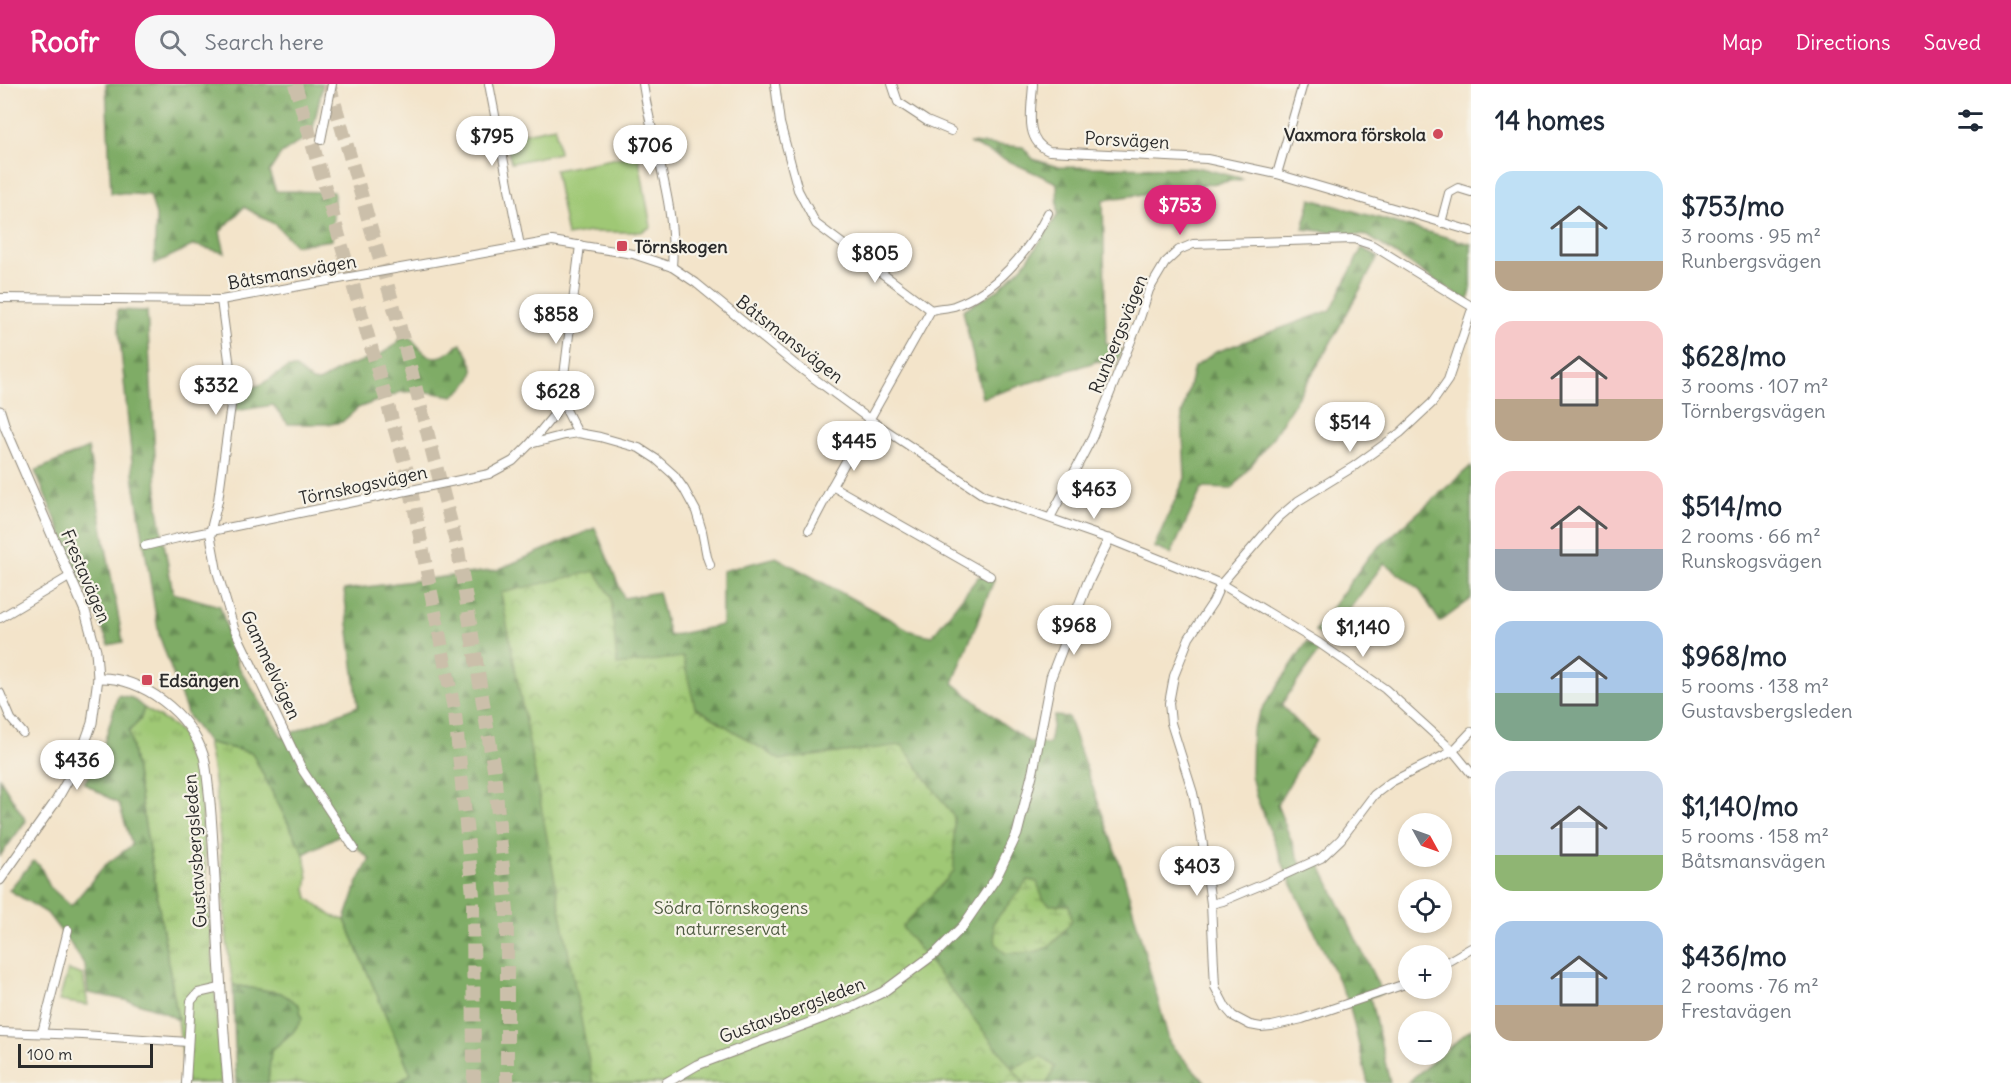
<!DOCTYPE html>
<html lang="en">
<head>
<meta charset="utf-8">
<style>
  body { margin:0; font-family:Delius,sans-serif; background:#f6f6f7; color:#1f2937; height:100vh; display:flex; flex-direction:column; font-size:22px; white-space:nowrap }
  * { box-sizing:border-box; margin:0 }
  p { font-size:20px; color:#747a83 }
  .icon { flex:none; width:33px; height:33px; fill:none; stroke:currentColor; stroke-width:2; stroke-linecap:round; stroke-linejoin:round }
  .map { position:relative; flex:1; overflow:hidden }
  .details { display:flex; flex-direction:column; background:#fff; width:540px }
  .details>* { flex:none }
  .needle { width:39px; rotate:130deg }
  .tools { position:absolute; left:1398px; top:729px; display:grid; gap:12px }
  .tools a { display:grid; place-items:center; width:54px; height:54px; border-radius:50%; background:#fff; box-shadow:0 3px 9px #0003; font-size:30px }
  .scale { position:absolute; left:18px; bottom:15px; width:135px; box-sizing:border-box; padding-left:6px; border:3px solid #2b2b2b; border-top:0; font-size:16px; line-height:21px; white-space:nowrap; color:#2b2b2b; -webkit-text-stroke:4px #f7f3e8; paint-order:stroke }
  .price { position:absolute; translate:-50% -51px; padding:0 14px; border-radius:21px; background:#fff; color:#222; font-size:20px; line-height:39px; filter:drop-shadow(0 2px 3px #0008) }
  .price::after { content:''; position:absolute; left:50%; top:36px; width:18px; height:14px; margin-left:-9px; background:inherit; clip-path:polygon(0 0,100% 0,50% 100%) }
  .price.active { background:#db2777; color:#fff }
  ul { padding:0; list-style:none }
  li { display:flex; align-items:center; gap:18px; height:150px; padding:0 24px }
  li span { display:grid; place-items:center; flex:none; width:168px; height:120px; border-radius:18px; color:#555 }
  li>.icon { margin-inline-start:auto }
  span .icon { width:72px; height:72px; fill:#fffc; stroke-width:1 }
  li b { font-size:26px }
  h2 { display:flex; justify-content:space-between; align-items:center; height:72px; padding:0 24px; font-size:26px }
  header { display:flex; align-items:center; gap:36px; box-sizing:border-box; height:84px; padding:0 30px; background:#db2777; color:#fff }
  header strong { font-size:28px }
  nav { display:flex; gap:33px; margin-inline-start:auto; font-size:21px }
  .search { width:420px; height:54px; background:#f6f6f7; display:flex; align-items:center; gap:15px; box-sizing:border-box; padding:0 21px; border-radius:24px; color:#747a83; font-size:22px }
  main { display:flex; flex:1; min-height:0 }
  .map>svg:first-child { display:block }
  .grass { fill:url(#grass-tufts); stroke:#657a50; stroke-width:1.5 }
  .forest { fill:url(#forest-firs); stroke:#556c48; stroke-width:1.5 }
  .wetland { fill:url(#wetland-marsh); stroke:#657a50; stroke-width:1.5 }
  .park { fill:url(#park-crowns); stroke:#657a50; stroke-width:1.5 }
  .garden { fill:#9fc874; stroke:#657a50; stroke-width:1.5 }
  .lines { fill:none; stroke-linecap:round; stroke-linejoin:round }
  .motorway-tunnel { stroke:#cbbfaa; stroke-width:14; stroke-dasharray:14 7; stroke-linecap:butt }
  .minor-casing { stroke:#8f887a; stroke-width:10 }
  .tertiary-casing { stroke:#8f887a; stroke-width:11 }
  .minor { stroke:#fff; stroke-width:8 }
  .tertiary { stroke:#fff; stroke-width:9 }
  .poi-dot { fill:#d1495b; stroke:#f7f3e8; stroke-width:2 }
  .labels { text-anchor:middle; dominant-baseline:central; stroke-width:4.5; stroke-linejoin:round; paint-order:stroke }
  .poi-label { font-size:18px; font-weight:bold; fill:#2b2b2b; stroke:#f7f3e8; text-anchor:start }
  .street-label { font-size:18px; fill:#2b2b2b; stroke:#f7f3e8 }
  .park-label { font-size:18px; fill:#4e5a41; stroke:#f7f3e8 }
</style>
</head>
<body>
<header>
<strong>Roofr</strong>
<div class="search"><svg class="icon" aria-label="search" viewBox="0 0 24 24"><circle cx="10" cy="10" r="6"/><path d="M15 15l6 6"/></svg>Search here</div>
<nav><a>Map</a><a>Directions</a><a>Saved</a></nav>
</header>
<main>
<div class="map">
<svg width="1471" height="999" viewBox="0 0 1471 999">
  <defs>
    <pattern id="grass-tufts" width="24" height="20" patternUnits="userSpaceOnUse" patternTransform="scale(1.5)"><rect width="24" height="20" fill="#9fc874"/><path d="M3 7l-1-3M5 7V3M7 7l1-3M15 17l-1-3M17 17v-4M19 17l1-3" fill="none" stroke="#82a35f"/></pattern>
    <pattern id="forest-firs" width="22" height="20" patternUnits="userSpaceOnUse" patternTransform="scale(1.5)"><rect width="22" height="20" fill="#7fac66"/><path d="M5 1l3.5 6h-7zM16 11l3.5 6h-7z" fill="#688c54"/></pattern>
    <pattern id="wetland-marsh" width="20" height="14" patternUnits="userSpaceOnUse" patternTransform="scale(1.5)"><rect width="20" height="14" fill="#9fc874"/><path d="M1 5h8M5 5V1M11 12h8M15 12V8" fill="none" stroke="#82a35f"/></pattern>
    <pattern id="park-crowns" width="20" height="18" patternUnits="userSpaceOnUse" patternTransform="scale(1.5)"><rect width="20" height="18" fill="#9fc874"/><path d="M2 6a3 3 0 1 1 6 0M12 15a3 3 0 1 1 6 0" fill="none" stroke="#82a35f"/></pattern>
  </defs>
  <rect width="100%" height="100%" fill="#f7f3e8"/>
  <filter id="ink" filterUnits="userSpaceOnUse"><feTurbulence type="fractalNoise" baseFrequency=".0167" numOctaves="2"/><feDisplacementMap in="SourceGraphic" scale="12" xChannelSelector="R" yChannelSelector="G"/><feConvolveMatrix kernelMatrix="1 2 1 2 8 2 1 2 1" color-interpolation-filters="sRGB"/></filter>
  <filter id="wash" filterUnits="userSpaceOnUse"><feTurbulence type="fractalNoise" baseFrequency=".008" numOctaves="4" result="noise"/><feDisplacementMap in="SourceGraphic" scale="24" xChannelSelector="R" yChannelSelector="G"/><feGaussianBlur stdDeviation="1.35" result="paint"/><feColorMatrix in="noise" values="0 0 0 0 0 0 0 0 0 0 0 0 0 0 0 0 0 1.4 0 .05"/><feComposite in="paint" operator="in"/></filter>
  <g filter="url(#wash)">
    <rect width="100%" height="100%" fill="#f3e4ca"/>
    <!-- grass -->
    <g class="grass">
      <path d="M144 624 174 642 188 656 199 691 222 999H186L178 936 129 647 140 636Z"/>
      <path d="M207 658 252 669 304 770 308 794 306 805 308 814 332 832 345 836 411 990 397 999H268L270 967 293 948 281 909 233 901C219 821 225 737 207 658Z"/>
    </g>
    <!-- forest -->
    <g class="forest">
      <path d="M106 0H323L312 49 280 71 269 88 276 107 334 108 332 156 295 161 276 141 244 123 220 148 225 169 194 161 154 180 156 132 150 111 111 109Z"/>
      <path d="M969 59 1023 63 1033 75 1058 83 1201 84 1244 95 1103 116 1106 259 1122 266 1115 283 1098 277 982 314 963 226 998 206 1026 178 1058 131 1057 99Z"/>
      <path d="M1311 115 1471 160V204L1468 218 1368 152 1303 145Z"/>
      <path d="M1362 164 1378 173 1322 274 1271 356 1232 405 1202 404 1171 470 1154 463 1185 394 1182 331 1194 283 1216 268 1331 226Z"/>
      <path d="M117 226 147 227 158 425 173 509 220 522 238 582 282 653 358 622 344 506 497 486 595 444 624 514 658 508 669 552 722 541V487L776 473 913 548 932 552 979 492 994 496 953 599 1002 639 1029 658 1049 660 1054 632 1068 633 1122 786 1170 960 1206 999H1047L1054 983 976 999H397L411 990 345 836 358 798 370 775 341 750 304 770 252 669 207 658 188 632 159 551 134 398Z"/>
      <path d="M409 252C421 264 429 282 449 268 454 265 455 262 461 260 479 285 478 295 453 312L422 307 401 308 358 324 342 338 331 340H288L273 321 235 327 239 306 260 301 288 284H296L312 297 319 298 344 283 378 272 394 262 402 253Z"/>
      <path d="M88 364 123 558 109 561 35 387Z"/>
      <path d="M1471 382V515L1440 538 1419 505 1384 479 1327 555 1315 547 1370 471Z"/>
      <path d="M1307 558 1320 566 1281 621 1315 656 1277 721 1302 783 1318 776 1382 909 1370 913 1390 999H1368L1349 919 1287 790 1256 712 1251 691 1252 647 1262 625Z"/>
      <path d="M118 611 132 614 144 624 140 636 129 647 178 936C151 919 120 915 88 909L85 881 70 859 47 829 9 806 33 777 40 782 50 803 71 822 104 782 132 761 119 720 84 699 99 677Z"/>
      <path d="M0 695 26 737 0 772Z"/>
      <path d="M233 901 281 909 299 921 302 935 293 948 271 967 268 999H236Z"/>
      <path d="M1471 945V999H1407Z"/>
    </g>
    <!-- wetland -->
    <g class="wetland">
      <path d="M1028 796 1037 798 1043 815 1050 821H1069L1072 836C1051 866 1042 871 1005 869L996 860 993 839Z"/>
      <path d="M1041 972 1055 983 1047 999H976Z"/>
    </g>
    <!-- park -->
    <g class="park">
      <path d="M595 487 611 512 617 581 683 573 695 623 780 676 902 661 954 733V787L902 843 1024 999H593L501 509Z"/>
      <path d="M68 886 83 891 88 921 59 917Z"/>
    </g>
    <!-- garden -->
    <g class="garden">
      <path d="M555 43 559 69 511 79 505 53Z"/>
      <path d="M638 70 651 143 641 148H590L567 152 555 86Z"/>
    </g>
  </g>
  <g filter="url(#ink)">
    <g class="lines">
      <!-- motorway-tunnel -->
      <g class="motorway-tunnel">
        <path d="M295 0 408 391 455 630 473 811 474 999"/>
        <path d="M329 0 400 244 458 466 494 686 507 828V999"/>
      </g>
      <!-- minor casing -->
      <g class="minor-casing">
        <g id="minor">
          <path d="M489 0 520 162"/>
          <path d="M643 0C652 61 677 121 672 183"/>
          <path d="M775 0 780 39 798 106 816 140 931 226C939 224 947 224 954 222 996 207 1029 168 1048 129"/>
          <path d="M892 0 898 18 927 37 951 47"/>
          <path d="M1033 0C1032 24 1023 56 1049 67L1207 75 1277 90 1471 147"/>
          <path d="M321 56 332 0"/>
          <path d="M1277 90 1303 0"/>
          <path d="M1441 139 1449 109 1458 104 1471 108"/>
          <path d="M0 214 221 216 552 157 633 170 672 183 696 199 796 281 869 335 985 412 1109 455 1221 500 1319 559 1385 605 1453 667 1471 689"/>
          <path d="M221 216 233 306 218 417 210 449 217 487 234 544 303 687 354 764"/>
          <path d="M931 226 832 402 990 492"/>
          <path d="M561 316 578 349"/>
          <path d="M530 360 553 332 561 316 580 161"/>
          <path d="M1050 434 1092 354 1139 237 1149 206 1165 179 1179 166 1193 160 1354 155 1372 161 1471 222"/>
          <path d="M809 446 832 402"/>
          <path d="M145 462 178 454 489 390 513 377 530 360 565 351 578 349 600 353 639 364 656 375 674 391 684 405 696 427 702 447 707 473 710 481"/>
          <path d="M0 534 69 493"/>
          <path d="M0 609 11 635 23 649"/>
          <path d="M1211 820 1223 817 1266 799 1321 774 1341 755 1374 711 1391 698 1453 667 1471 648"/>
          <path d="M1442 881 1471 864"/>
          <path d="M1408 899 1302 935 1272 942 1261 943 1250 941 1233 932 1226 924 1215 903 1211 820 1202 754 1193 709 1171 639 1169 619 1174 592 1189 554 1213 518 1221 500 1278 434 1298 417 1353 383 1400 349 1432 319 1448 296 1471 228"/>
          <path d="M0 948 83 951 188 958"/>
          <path d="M42 949 68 846"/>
          <path d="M186 999 191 917 198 909 220 904"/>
        </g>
      </g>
      <!-- tertiary casing -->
      <g class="tertiary-casing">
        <g id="tertiary">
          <path d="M0 327 5 343 85 527 96 567 98 594 92 639 78 678 56 717 0 796"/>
          <path d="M98 594C143 593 190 629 204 673 206 681 207 691 208 700 212 731 213 763 215 795 218 863 222 931 228 999"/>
          <path d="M666 999 697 981 852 923 883 908 937 868 963 842 996 794 1017 750 1033 687 1051 593 1088 498 1109 455"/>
        </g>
      </g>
      <!-- minor -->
      <use href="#minor" class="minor"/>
      <!-- tertiary -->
      <use href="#tertiary" class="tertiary"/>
    </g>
  </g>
  <!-- markers -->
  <g class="poi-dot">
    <circle cx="1438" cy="50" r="6"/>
    <rect x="616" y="156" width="12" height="12" rx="3"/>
    <rect x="141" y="590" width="12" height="12" rx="3"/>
  </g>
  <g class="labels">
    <!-- poi labels -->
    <g class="poi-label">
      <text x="1426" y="50" text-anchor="end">Vaxmora förskola</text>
      <text x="634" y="162">Törnskogen</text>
      <text x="159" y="596">Edsängen</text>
    </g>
    <!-- street labels -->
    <g class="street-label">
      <text transform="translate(1127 56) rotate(3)">Porsvägen</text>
      <text transform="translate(292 188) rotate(-10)">Båtsmansvägen</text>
      <text transform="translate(1118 250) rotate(-68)">Runbergsvägen</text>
      <text transform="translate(790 255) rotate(38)">Båtsmansvägen</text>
      <text transform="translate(363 401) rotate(-12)">Törnskogsvägen</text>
      <text transform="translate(86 492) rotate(67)">Frestavägen</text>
      <text transform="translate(271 581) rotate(65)">Gammelvägen</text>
      <text transform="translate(195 767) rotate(-94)">Gustavsbergsleden</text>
      <text transform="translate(792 926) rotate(-21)">Gustavsbergsleden</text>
    </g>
    <!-- park labels -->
    <g class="park-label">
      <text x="731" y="823">Södra Törnskogens<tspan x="731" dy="21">naturreservat</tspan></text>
    </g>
  </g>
</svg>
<div class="tools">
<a><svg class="needle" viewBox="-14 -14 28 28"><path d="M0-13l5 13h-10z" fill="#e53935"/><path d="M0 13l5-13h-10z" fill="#747a83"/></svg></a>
<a><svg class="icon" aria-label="locate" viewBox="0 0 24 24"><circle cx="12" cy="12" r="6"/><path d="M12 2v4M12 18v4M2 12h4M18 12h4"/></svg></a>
<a>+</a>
<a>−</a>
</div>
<div class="scale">100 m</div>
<b class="price" style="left:492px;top:83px">$795</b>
<b class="price" style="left:650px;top:92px">$706</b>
<b class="price active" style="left:1180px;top:152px">$753</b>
<b class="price" style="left:875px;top:200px">$805</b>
<b class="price" style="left:556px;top:261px">$858</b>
<b class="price" style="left:216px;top:332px">$332</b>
<b class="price" style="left:558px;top:338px">$628</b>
<b class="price" style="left:1350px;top:369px">$514</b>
<b class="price" style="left:854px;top:388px">$445</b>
<b class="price" style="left:1094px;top:436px">$463</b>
<b class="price" style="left:1074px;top:572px">$968</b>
<b class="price" style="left:1363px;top:574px">$1,140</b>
<b class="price" style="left:77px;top:707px">$436</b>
<b class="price" style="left:1197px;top:813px">$403</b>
</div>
<section class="details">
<h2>14 homes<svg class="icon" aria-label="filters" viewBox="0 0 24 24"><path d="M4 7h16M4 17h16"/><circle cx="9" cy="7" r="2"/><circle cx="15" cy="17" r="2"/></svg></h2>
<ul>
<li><span style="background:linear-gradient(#bfe0f5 75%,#b9a48a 0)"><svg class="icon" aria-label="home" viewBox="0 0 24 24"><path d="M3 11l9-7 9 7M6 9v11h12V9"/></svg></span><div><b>$753/mo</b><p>3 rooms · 95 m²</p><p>Runbergsvägen</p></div></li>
<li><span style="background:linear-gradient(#f6c9c9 65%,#b9a48a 0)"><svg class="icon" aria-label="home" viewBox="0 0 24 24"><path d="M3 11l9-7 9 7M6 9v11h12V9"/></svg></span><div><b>$628/mo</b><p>3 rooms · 107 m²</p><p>Törnbergsvägen</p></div></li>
<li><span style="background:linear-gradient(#f6c9c9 65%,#9aa5b1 0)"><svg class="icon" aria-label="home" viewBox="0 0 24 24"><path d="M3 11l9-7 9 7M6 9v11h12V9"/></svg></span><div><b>$514/mo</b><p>2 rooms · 66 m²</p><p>Runskogsvägen</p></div></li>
<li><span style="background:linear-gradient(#a9c7e8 60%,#7fa58c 0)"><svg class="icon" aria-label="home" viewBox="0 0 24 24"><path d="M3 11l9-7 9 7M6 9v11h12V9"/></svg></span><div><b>$968/mo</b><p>5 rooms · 138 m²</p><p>Gustavsbergsleden</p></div></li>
<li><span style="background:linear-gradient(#c9d6e8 70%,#8fb573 0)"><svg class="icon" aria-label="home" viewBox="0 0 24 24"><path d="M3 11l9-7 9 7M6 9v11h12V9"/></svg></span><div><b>$1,140/mo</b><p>5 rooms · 158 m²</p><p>Båtsmansvägen</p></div></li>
<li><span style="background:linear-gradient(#a9c7e8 70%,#b9a48a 0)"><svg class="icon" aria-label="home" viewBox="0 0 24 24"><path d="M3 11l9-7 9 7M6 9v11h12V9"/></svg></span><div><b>$436/mo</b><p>2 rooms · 76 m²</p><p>Frestavägen</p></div></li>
</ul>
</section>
</main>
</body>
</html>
